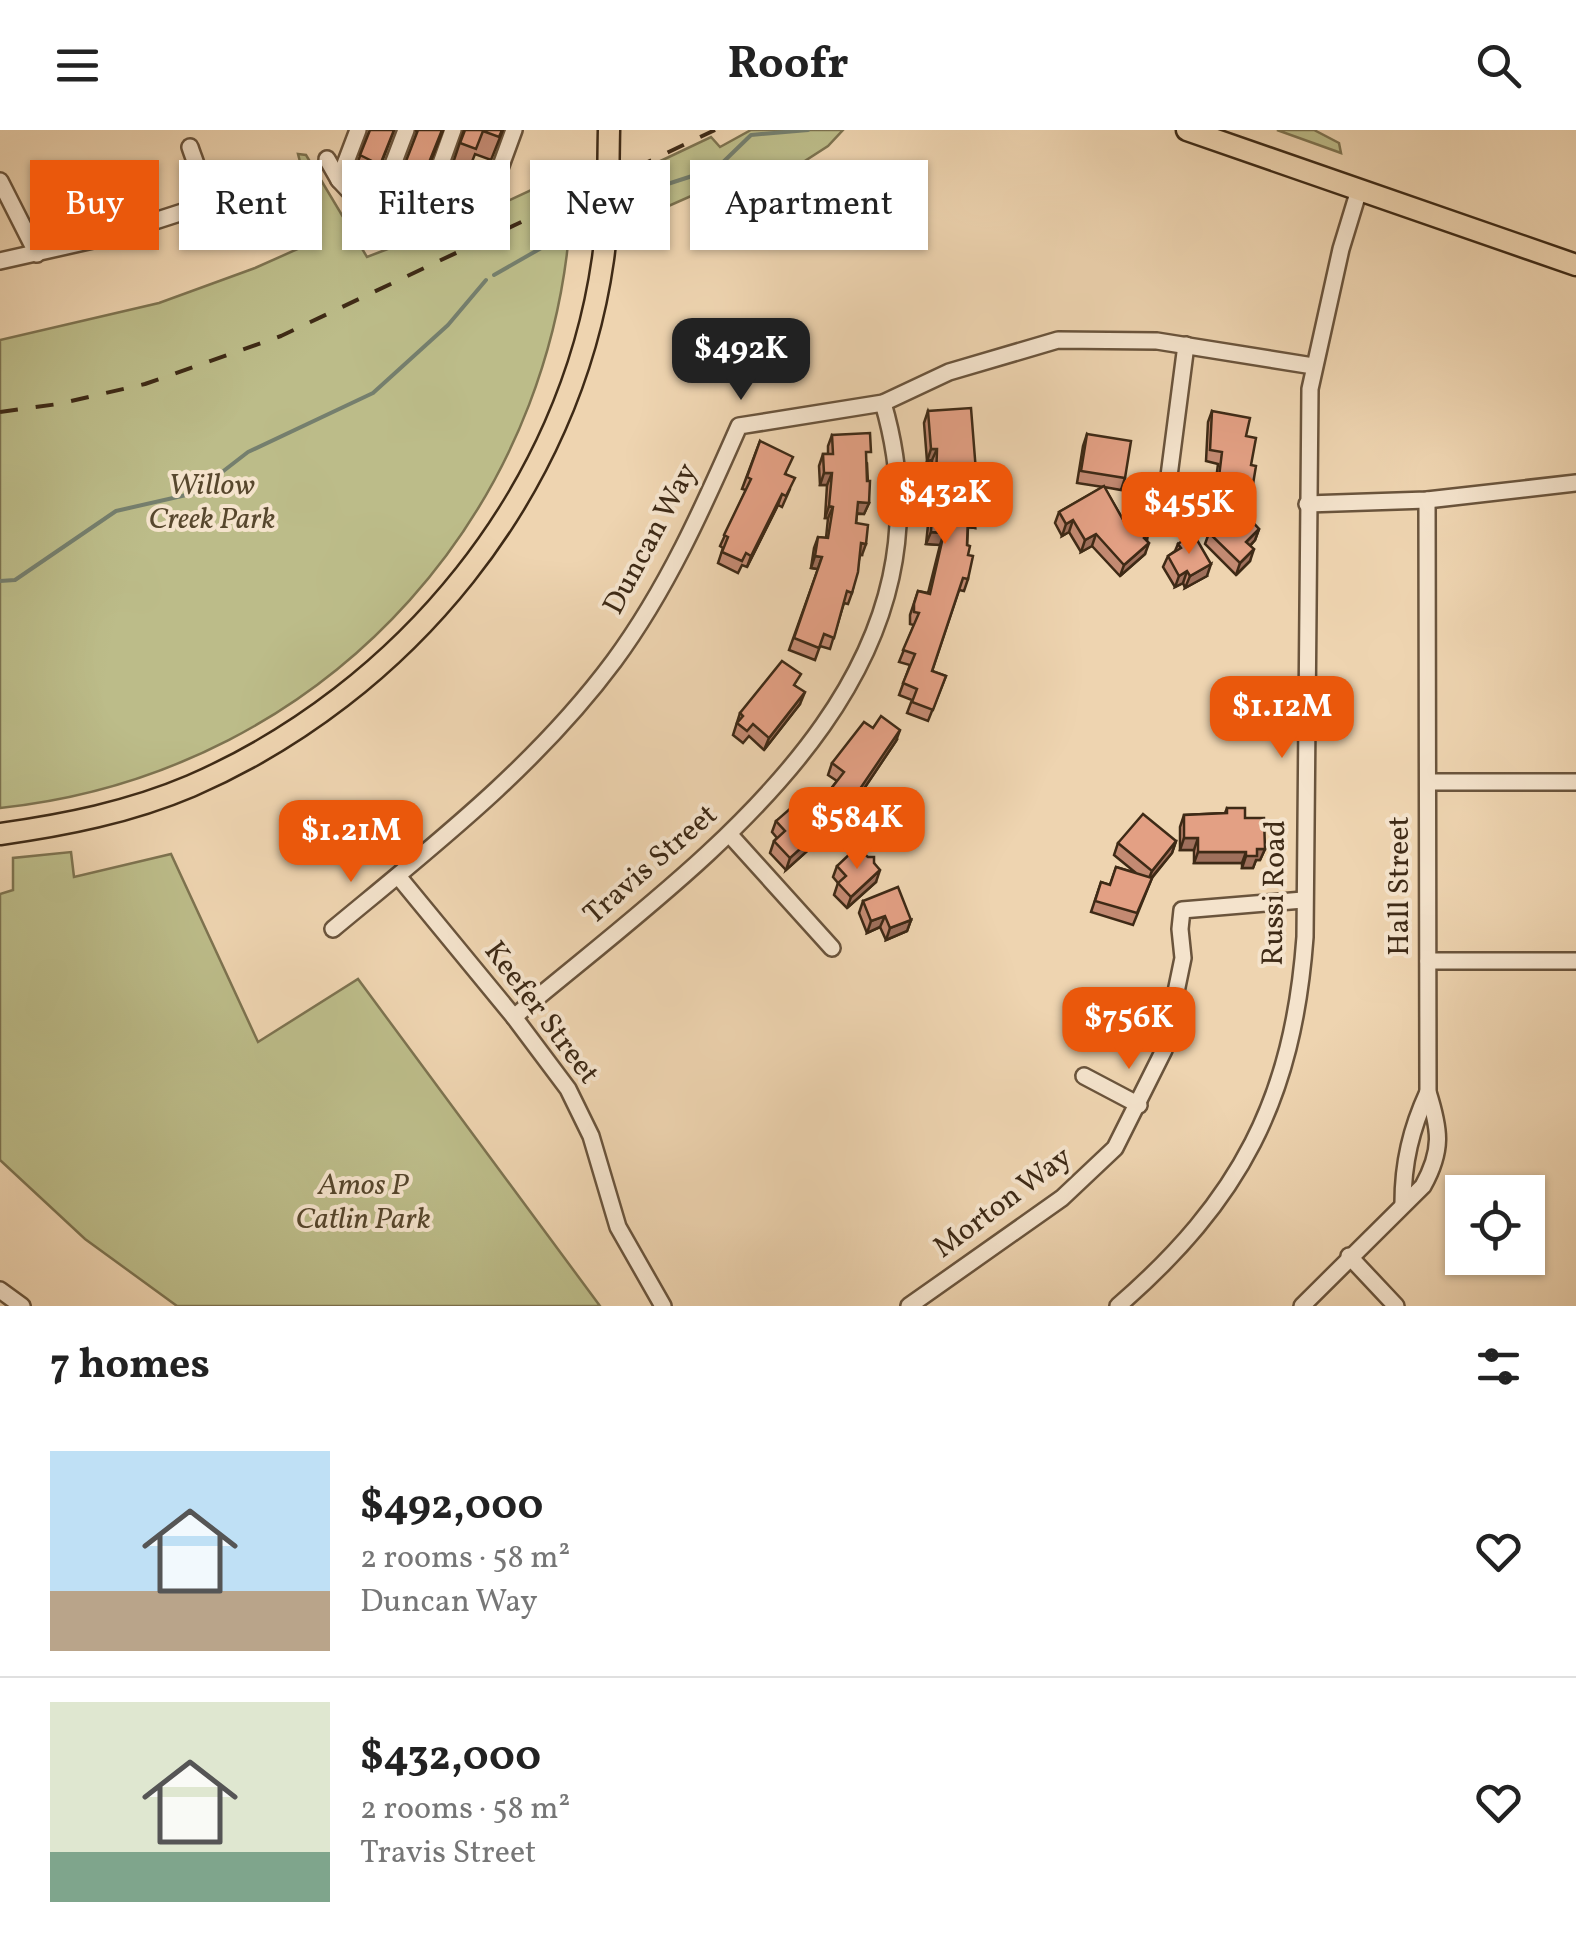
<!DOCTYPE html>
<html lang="en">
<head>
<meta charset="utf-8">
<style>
  body { margin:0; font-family:Vollkorn,serif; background:#f6f6f6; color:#222; height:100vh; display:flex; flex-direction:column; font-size:38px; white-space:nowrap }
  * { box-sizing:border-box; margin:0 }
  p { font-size:32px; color:#767676 }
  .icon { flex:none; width:55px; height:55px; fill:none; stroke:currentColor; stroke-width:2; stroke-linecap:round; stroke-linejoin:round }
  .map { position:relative; height:1176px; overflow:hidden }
  .panel { display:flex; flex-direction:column; background:#fff; flex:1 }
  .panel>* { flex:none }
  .hud { position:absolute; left:30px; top:30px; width:1000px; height:90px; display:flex; gap:20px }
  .buttons { position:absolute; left:1445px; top:1045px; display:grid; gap:20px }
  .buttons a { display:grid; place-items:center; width:100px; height:100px; border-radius:0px; background:#fff; box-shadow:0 2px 8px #0004; font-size:50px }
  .price { position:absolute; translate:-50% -85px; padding:0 22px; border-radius:20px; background:#ea580c; color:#fff; font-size:32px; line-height:65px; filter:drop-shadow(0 2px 5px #0008) }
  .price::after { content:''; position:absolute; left:50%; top:60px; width:30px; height:22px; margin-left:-15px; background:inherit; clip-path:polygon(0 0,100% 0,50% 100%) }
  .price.selected { background:#222; color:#fff }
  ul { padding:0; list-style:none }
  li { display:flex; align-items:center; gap:30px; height:250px; padding:0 50px }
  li+li { border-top:2px solid #e0e0e0 }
  li span { display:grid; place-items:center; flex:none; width:280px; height:200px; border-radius:0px; color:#555 }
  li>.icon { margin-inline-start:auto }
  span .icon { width:120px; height:120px; fill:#fffc; stroke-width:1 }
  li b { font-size:42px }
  h2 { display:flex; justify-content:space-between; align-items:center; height:120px; padding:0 50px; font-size:42px }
  .tag { padding:0 35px; border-radius:0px; background:#fff; box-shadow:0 2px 8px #0004; font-size:35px; line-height:90px }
  .tag.selected { background:#ea580c; color:#fff }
  header { display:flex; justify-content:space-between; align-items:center; height:130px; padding:0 50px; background:#fff; font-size:45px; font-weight:700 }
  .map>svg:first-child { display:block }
  .green { fill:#bcbc89; stroke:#7d7350; stroke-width:2.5 }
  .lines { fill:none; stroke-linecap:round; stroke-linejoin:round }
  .stream { stroke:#757f6e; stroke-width:4 }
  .minor-casing { stroke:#6a543c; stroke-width:20 }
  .major-casing { stroke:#3e2a16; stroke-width:25 }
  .minor { stroke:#f4e3cc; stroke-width:15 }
  .major { stroke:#eed4b0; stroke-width:20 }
  .rail { stroke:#3e2a16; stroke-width:4; stroke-dasharray:18 18; stroke-linecap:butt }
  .wall { fill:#c38a72; stroke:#3e2a16; stroke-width:2.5 }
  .shaded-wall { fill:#9f705c; stroke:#3e2a16; stroke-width:2.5 }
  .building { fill:#e3a084; stroke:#3e2a16; stroke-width:2.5 }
  .labels { text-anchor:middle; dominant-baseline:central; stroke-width:8; stroke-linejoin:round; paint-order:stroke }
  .park-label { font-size:30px; font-style:italic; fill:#57472d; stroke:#f4e3cc }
  .street-label { font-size:30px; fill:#3e2a16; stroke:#f4e3cc }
</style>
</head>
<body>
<header><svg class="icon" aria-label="menu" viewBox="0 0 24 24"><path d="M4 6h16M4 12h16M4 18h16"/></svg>Roofr<svg class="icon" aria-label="search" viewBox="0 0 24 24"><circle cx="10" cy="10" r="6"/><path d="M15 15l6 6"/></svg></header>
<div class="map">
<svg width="1576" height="1176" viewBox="0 0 1576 1176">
  <rect width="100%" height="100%" fill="#eed4b0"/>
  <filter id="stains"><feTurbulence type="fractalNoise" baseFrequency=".002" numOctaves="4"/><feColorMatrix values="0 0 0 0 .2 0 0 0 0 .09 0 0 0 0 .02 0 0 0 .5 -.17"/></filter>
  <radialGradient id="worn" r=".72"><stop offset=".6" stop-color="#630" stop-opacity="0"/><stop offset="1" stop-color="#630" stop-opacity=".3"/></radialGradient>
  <!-- green -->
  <g class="green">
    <path d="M751 0H843L828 16 797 36 752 39 637 90 652 35 711 7 720 17Z"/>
    <path d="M1277 0H1314L1339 13 1341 23Z"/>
    <path d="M298 24 306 25 367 127 484 82 572 41C572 371 330 643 0 678V210L159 173 255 138 320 109Z"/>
    <path d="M71 722 74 747 171 724 258 912 358 849 600 1176H177L85 1109 0 1030V764L13 760V728Z"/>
  </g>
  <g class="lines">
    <!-- stream -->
    <g class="stream">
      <path d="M649 60 717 38 751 5 808 0"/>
      <path d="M494 145 564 105"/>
      <path d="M0 451 15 450 116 381 195 363 248 322 373 263 448 195 486 150"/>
    </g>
    <!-- minor casing -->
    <g class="minor-casing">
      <g id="minor">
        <path d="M358 0 339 50 385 99 426 75"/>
        <path d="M453 0 426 75 499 41 514 0"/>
        <path d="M327 29 339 50"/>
        <path d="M0 51 37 124"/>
        <path d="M373 87 406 0"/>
        <path d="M0 131 102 108 192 79C211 62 197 39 190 17"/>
        <path d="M1166 369 1186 215"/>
        <path d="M1307 374 1427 370 1576 353"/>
        <path d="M1428 652H1576"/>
        <path d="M730 705 832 818"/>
        <path d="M398 746 514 887 568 959 591 1006 618 1097 663 1176"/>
        <path d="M333 799C433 716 536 636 614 531 667 459 703 378 739 296L883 273 949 242 1058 210 1157 211 1313 236"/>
        <path d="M1428 831H1576"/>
        <path d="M514 887C698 732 966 555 883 273"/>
        <path d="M1084 946 1139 975"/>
        <path d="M1403 1073C1403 1033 1411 999 1428 962"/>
        <path d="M1349 1126 1396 1176"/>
        <path d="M0 1160 22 1176"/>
        <path d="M909 1176 1062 1068 1115 1018 1164 920 1183 828 1180 799 1182 780 1303 770"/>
        <path d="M1118 1176C1240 1070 1293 970 1305 807L1310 259 1341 119 1359 60"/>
        <path d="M1302 1176 1423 1056C1443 1020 1440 1000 1428 962L1427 370"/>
      </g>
    </g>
    <!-- major casing -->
    <g class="major-casing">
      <g id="major">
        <path d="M1187 0 1576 135"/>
        <path d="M0 704C65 695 130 682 191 656 405 563 570 362 603 129 609 86 608 43 609 0"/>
      </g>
    </g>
    <!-- minor -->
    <use href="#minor" class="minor"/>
    <!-- major -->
    <use href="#major" class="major"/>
    <!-- rail -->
    <path class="rail" d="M0 282 58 274 145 254 281 206 715 0"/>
  </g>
  <!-- wall -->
  <g class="wall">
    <path d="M370 0H394L372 58 352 47Z"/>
    <path d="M416 0H443L416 68 408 73 393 67 417 3Z"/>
    <path d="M464 0H503L491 30 475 24 468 42 452 36Z"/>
    <path d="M928 281 975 398 968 397 967 415 968 449 964 461 959 460 932 541 946 546 928 591 907 583 912 570 899 565 910 535 899 532 914 495 910 494V485L918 461 928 463 940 415 926 414 928 395 931 384 932 330 927 331 924 293Z"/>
    <path d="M1212 281 1246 306 1251 335 1252 360 1248 372 1244 371 1243 382 1259 399 1255 410 1250 416V431L1236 445 1205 414 1209 403 1231 378 1218 376 1219 367 1214 366 1218 334 1206 331 1208 292Z"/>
    <path d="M1087 304 1125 348 1121 360 1104 357 1126 395 1148 404 1145 424 1120 446 1092 416 1081 422 1069 402 1062 406 1055 393 1059 382 1103 357 1077 353 1083 316Z"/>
    <path d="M832 305 867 333 869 373 864 384H857L856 393 862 425H860L852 463 848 474 844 473 830 519 820 516 815 530 789 520 818 439 811 438 814 418 818 407 826 408 828 388H825L827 355H820L819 336 823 324H828V316Z"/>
    <path d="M760 311 786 344 790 359 782 377 778 375 747 437 742 435 738 443 718 433 723 418 720 416 746 360 742 359Z"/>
    <path d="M1178 414 1207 446 1185 458 1183 453 1175 457 1163 437 1168 426 1175 421Z"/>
    <path d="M796 557 800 574 764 620 749 606 743 613 733 605 740 583Z"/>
    <path d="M896 611 845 687 786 740 770 723 774 711 777 708 772 702 776 691 795 681 823 669 837 651 828 645 832 633Z"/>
    <path d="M1227 678 1245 688 1265 719 1260 730H1256L1253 738H1242V733H1194V720H1180V697L1184 685 1225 683Z"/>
    <path d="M1176 711 1172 723 1152 748 1133 795 1091 782 1101 752 1110 755 1116 737 1136 743 1114 725 1118 713Z"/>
    <path d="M860 726 874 733 876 752 847 778 834 765 838 753 833 747 837 736Z"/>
    <path d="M863 771 911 790 907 801 886 810 880 797 867 803 859 783Z"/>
  </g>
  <!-- shaded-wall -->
  <g class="shaded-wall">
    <path d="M443 0 416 68 408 73 416 50Z"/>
    <path d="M931 319H937L932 330 927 331Z"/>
    <path d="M824 343H832L827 355H820Z"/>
    <path d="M782 364 778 375 747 437 751 426Z"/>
    <path d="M858 372 869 373 864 384 854 383Z"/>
    <path d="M829 376 833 377 828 388H825Z"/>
    <path d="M968 386H979L975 398 964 397Z"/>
    <path d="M1073 390 1069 402 1062 406 1066 394Z"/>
    <path d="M1259 399 1255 410 1242 424 1246 412Z"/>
    <path d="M931 402 944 403 940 415 926 414Z"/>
    <path d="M1096 404 1092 416 1081 422 1085 410Z"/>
    <path d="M861 413 866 414 862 425H856Z"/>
    <path d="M1149 413 1145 424 1120 446 1124 435Z"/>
    <path d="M1254 419 1250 431 1236 445 1240 433Z"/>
    <path d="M815 426 822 427 818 439 811 438Z"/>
    <path d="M1211 434 1207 446 1185 458 1190 446Z"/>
    <path d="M1187 441 1183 453 1175 457 1179 446Z"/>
    <path d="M805 562 800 574 764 620 769 608Z"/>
    <path d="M900 600 896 611 845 687 786 740 790 728Z"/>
    <path d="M1184 708H1198L1194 720H1180Z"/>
    <path d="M1176 711 1172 723 1147 753 1152 741Z"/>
    <path d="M1257 719H1265L1260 730H1256L1253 738H1242L1246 726Z"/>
    <path d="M1198 722H1246L1242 733H1194Z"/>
    <path d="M880 740 876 752 847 778 851 767Z"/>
    <path d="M885 786 880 797 867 803 871 791Z"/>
    <path d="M911 790 907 801 886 810 890 798Z"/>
  </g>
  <!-- building -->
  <g class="building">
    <path d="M370 0H394L380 35 360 25Z"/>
    <path d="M418 0H442L424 45 416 50 401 44Z"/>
    <path d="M465 0H502L499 7 483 1 476 19 460 13Z"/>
    <path d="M971 278 978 367H980L979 386H968L967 415 970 416 968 425 973 426 968 449 963 448 932 541 946 546 933 580 912 572 917 559 903 553 915 524 903 520 919 483 914 482V474L918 461 930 464 944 403 931 402 932 383 935 384 937 319H931L928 281Z"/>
    <path d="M1212 281 1250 288 1246 306 1256 308 1251 335 1256 336 1252 360 1246 359 1243 382 1259 399 1246 412 1254 419 1240 433 1209 403 1240 367 1222 364 1224 356 1218 355 1222 322 1210 320Z"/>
    <path d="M870 303 871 322H866L867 351H870L869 373 858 372 856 393 868 395 866 414 861 413 858 442 852 463 847 461 834 508 824 504 819 518 794 508 822 427 815 426 818 407 828 408 833 377 829 376 832 343H824L823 324H833L832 305Z"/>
    <path d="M1087 304 1131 311 1125 348 1081 341Z"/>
    <path d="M760 311 793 327 785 344 795 348 786 366 782 364 751 426 746 423 742 431 722 422 728 407 724 405 751 349 747 347Z"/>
    <path d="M1104 356 1126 395 1134 388 1148 404 1144 408 1149 413 1124 435 1096 404 1085 410 1073 390 1066 394 1059 382Z"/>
    <path d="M1193 403 1211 434 1190 446 1187 441 1179 446 1168 426 1181 418 1178 414Z"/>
    <path d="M782 531 801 544 794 555 805 562 769 608 753 594 747 601 737 593 743 586 740 583Z"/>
    <path d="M881 586 900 600 849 675 790 728 774 711 785 701 776 691 792 677 795 681 816 661 823 669 844 642 832 633 864 592 873 598Z"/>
    <path d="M1227 678H1245V688H1264L1265 719H1257V726H1246V722H1198V708H1184V685L1227 683Z"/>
    <path d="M1143 684 1176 711 1152 741 1118 713Z"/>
    <path d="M855 719 860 726 863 723 868 727H874V733L880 740 851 767 838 753 846 746 837 736Z"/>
    <path d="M1116 737 1152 748 1137 783 1095 771 1101 752 1110 755Z"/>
    <path d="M898 757 911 790 890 798 885 786 871 791 863 771Z"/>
  </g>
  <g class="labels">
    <!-- park labels -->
    <g class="park-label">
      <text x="212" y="356">Willow<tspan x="212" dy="34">Creek Park</tspan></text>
      <text x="363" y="1056">Amos P<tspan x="363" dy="34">Catlin Park</tspan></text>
    </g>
    <!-- street labels -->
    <g class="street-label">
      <text transform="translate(651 409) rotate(-62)">Duncan Way</text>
      <text transform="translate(651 735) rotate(-41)">Travis Street</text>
      <text transform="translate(1400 756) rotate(-90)">Hall Street</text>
      <text transform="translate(1275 763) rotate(-89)">Russi Road</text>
      <text transform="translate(541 883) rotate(53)">Keefer Street</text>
      <text transform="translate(1003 1073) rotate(-37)">Morton Way</text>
    </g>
  </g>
  <rect width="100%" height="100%" filter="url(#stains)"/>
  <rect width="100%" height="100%" fill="url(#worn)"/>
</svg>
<div class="buttons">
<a><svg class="icon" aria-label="locate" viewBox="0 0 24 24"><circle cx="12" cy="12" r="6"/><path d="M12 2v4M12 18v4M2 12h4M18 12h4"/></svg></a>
</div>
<b class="price selected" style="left:741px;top:273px">$492K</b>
<b class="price" style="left:945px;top:417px">$432K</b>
<b class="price" style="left:1189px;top:427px">$455K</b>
<b class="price" style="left:1282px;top:631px">$1.12M</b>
<b class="price" style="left:857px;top:742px">$584K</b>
<b class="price" style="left:351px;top:755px">$1.21M</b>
<b class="price" style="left:1129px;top:942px">$756K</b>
<div class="hud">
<a class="tag selected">Buy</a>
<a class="tag">Rent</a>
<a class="tag">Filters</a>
<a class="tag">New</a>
<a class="tag">Apartment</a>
</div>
</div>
<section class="panel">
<h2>7 homes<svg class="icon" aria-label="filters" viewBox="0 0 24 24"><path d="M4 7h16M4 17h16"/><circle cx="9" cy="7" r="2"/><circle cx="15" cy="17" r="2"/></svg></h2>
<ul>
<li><span style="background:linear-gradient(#bfe0f5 70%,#b9a48a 0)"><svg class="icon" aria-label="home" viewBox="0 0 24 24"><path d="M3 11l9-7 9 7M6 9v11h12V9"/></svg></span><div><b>$492,000</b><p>2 rooms · 58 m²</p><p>Duncan Way</p></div><svg class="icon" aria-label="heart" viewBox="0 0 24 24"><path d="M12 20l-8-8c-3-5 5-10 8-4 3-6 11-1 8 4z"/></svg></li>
<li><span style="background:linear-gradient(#dfe7d0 75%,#7fa58c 0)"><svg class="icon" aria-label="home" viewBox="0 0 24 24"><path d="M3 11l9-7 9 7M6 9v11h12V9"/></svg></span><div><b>$432,000</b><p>2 rooms · 58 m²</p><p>Travis Street</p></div><svg class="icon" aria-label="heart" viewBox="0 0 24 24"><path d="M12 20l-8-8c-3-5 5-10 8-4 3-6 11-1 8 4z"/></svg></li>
</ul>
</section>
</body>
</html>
